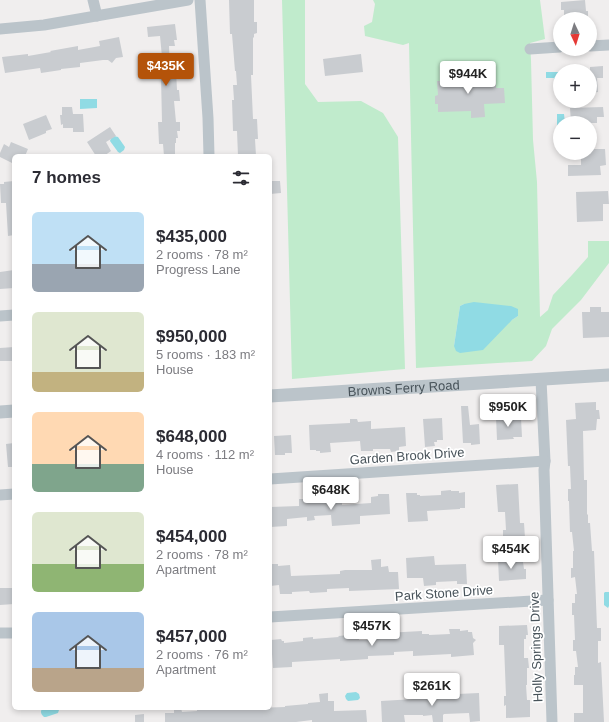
<!DOCTYPE html>
<html lang="en">
<head>
<meta charset="utf-8">
<style>
  body { margin:0; font-family:Helvetica,sans-serif; background:#f2f2f3; color:#2b2b33; height:100vh; display:flex; flex-direction:column; font-size:15px; white-space:nowrap }
  * { box-sizing:border-box; margin:0 }
  p { font-size:13px; color:#7c7c81 }
  .icon { flex:none; width:22px; height:22px; fill:none; stroke:currentColor; stroke-width:2; stroke-linecap:round; stroke-linejoin:round }
  .map { position:relative; flex:1; overflow:hidden }
  .panel { position:absolute; left:12px; top:154px; width:260px; height:556px; display:flex; flex-direction:column; background:#fff; border-radius:6px; box-shadow:0 2px 6px #0003 }
  .panel>* { flex:none }
  .needle { width:26px; rotate:176deg }
  .buttons { position:absolute; left:553px; top:12px; display:grid; gap:8px }
  .buttons a { display:grid; place-items:center; width:44px; height:44px; border-radius:50%; background:#fff; box-shadow:0 2px 6px #0003; font-size:20px }
  .price { position:absolute; translate:-50% -34px; padding:0 9px; border-radius:4px; background:#fff; color:#222; font-size:13px; line-height:26px; filter:drop-shadow(0 1px 2px #0008) }
  .price::after { content:''; position:absolute; left:50%; top:24px; width:12px; height:9px; margin-left:-6px; background:inherit; clip-path:polygon(0 0,100% 0,50% 100%) }
  .price.selected { background:#b45309; color:#fff }
  ul { padding:0; list-style:none }
  li { display:flex; align-items:center; gap:12px; height:100px; padding:0 20px }
  li span { display:grid; place-items:center; flex:none; width:112px; height:80px; border-radius:6px; color:#555 }
  li>.icon { margin-inline-start:auto }
  span .icon { width:48px; height:48px; fill:#fffc; stroke-width:1 }
  li b { font-size:17px }
  h2 { display:flex; justify-content:space-between; align-items:center; height:48px; padding:0 20px; font-size:17px }
  .map>svg:first-child { display:block }
  .green { fill:#c0ebcc; fill-rule:evenodd }
  .water { fill:#90dbe4 }
  .building { fill:#c9ccd0 }
  .lines { fill:none; stroke-linecap:round; stroke-linejoin:round }
  .minor { stroke:#bbc4ca; stroke-width:11 }
  .tertiary { stroke:#bbc4ca; stroke-width:13 }
  .labels { text-anchor:middle; dominant-baseline:central; stroke-width:3.5; stroke-linejoin:round; paint-order:stroke }
  .street-label { font-size:13px; fill:#48535a; stroke:#fff }
</style>
</head>
<body>
<div class="map">
<svg width="609" height="722" viewBox="0 0 609 722">
  <rect width="100%" height="100%" fill="#f0eeee"/>
  <!-- green -->
  <g class="green">
    <path d="M282 0H305V84L318 102 361 101 383 113 398 137 405 369 292 379Z"/>
    <path d="M373 0H540L545 39 530 43 531 60 533 140 537 182 540 317 548 310 553 295 572 275 588 257V241H609V263L581 300 552 329 546 346 532 361 416 368 409 43 403 45 365 36 364 26 372 22 375 4ZM464 304 518 316 512 320 454 346 460 306Z"/>
  </g>
  <!-- water -->
  <g class="water">
    <path d="M546 72H560V88H554V78H546Z"/>
    <path d="M80 99H97V108L80 109Z"/>
    <path d="M557 114H564L565 123H560V130H557Z"/>
    <path d="M114 136 118 137 125 147 124 150 120 153 118 152 110 141 111 138Z"/>
    <path d="M474 302 511 306 518 309V316L512 320 483 350 460 353 456 351 454 346 460 306 464 304Z"/>
    <path d="M605 592H609V606L608 608 604 605V593Z"/>
    <path d="M356 692 359 694 360 698 358 700 348 701 346 699 345 696 347 693Z"/>
    <path d="M45 708H59V710L58 713 46 717H44C41 714 40 712 42 709Z"/>
  </g>
  <!-- building -->
  <g class="building">
    <path d="M229 0H254V22H257V33L254 34V37L253 38V75H251L253 119H257L258 139H255L256 156H238L237 131H233L232 100H234L233 85H237L236 71H235L232 34H230Z"/>
    <path d="M585 0 586 11H588V19H564V10H561V2Z"/>
    <path d="M175 24 177 40H174L175 46H169L170 71H176L177 90H179L180 101H174L176 122H180V131H177L178 138H176V143H175V156H164L163 144H159L158 122H162L161 77H151L150 57H162L160 36 148 37 147 27Z"/>
    <path d="M119 37 123 57 116 58 112 63 108 60H103L80 63V67L61 69V70L41 73 40 68 5 73 2 57 28 54V56L51 52 50 51 78 46V50L100 46 99 41Z"/>
    <path d="M361 54 363 72 325 76 323 59Z"/>
    <path d="M603 66V78H597L598 92 590 93V67Z"/>
    <path d="M487 76V80L496 79V88H504L505 103 484 104 485 117 471 118V111L438 112V104H435V96L438 95 437 81H445V78Z"/>
    <path d="M62 107H72L73 114H83L84 132H73V128H63V124L61 125 60 115H62Z"/>
    <path d="M603 107 604 117H597V123H571L570 108Z"/>
    <path d="M46 115 52 129 46 131V133L29 140 23 124Z"/>
    <path d="M110 127 116 136 106 142 111 151 104 156H96L87 142Z"/>
    <path d="M11 142 28 149 25 156H14V164L0 157V153L4 144 9 147Z"/>
    <path d="M590 149H605L606 165 600 166 601 175 568 176V165H581V153H590Z"/>
    <path d="M14 181V235L8 236 6 203H1L0 184H4V182Z"/>
    <path d="M270 181H280L281 193 270 194Z"/>
    <path d="M608 191 609 204H603V221L577 222 576 192Z"/>
    <path d="M14 270V288L0 289V272Z"/>
    <path d="M590 307H601V312H609V337L583 338 582 312H590Z"/>
    <path d="M14 347V361H0V348Z"/>
    <path d="M596 402V410H599L600 419H597L596 430 583 431 584 480H587V515L588 514V523H590L592 551H594L597 628H601V641H598V663L601 662 604 722H574V713H583V685H574V675H575V667H578L576 651H573V640H575L574 615H572V603H575V594H577L575 577 571 578V568H573V551H574L572 532H570L569 501H568V489H571L570 466H568L566 420 576 419 575 403Z"/>
    <path d="M461 406H468L470 425 479 424 480 444 471 445V443H463Z"/>
    <path d="M496 417H505V419L521 418 522 437H513L514 439 497 440Z"/>
    <path d="M442 418 443 440H437V442H434L435 446 425 447 423 419Z"/>
    <path d="M350 419H357L358 422 371 421V429L405 427 406 446 399 447V451L391 452 390 449H373V451H361L360 441 330 443 331 452 320 453V451H316V450H310L309 425 350 423Z"/>
    <path d="M291 435 292 453H285V455H275L274 436Z"/>
    <path d="M14 443V467H8L6 444Z"/>
    <path d="M518 484 520 523H524L525 538H522V543L507 544V538H503V530H506L505 512H498L496 485Z"/>
    <path d="M451 490V491H459V493L465 492V508H460V509L427 511 428 521 408 522 406 493H417V495H420V496L441 495V491Z"/>
    <path d="M378 494H389L390 514 360 516V524L332 526 331 515 314 516 315 520 307 521V517L287 519V526L270 527V507L299 506V499H309V501L330 500V497H342V505L371 503V497L378 496Z"/>
    <path d="M434 556 435 565 466 564 467 584H457V581L436 582V585L424 586 423 578H407L406 558Z"/>
    <path d="M512 556 515 558H521V562H523L524 569H526V579L499 581 498 559H510Z"/>
    <path d="M381 559V567L388 566 389 572H398L399 589 349 591V588L327 589V592L310 593 309 591 292 592V594H280L279 585 270 586V564H278V566L290 565 291 576 340 574V571L345 570H372L371 560Z"/>
    <path d="M0 588H14V604L0 605Z"/>
    <path d="M527 625 528 635H526V639H524V658H528L529 668H527V685H526L527 700H530V717L506 718V705L504 706V696H506L504 645H499V626Z"/>
    <path d="M449 629H460V631L468 630V632H472L473 638 476 640 473 643 474 655 451 657V654L413 656V651L394 652V655L368 656V659L340 661V659L292 662V667L273 668 271 640 281 639 282 641H284V643L303 641V638L313 637V639L339 637 338 636 350 635V639H359V640H376V638L385 637V633L422 631V634H429V635L450 634Z"/>
    <path d="M328 693V701H334V711L366 710 367 722H312V720L296 722H165V713H174V708H181L182 712 197 711V709L210 708H219V709L285 707V706L308 704V703L320 702 319 694Z"/>
    <path d="M479 693 480 721 470 722 469 713 444 714 443 715V722H433L432 715 423 716V715H404L405 722H382L381 701 414 699V696Z"/>
    <path d="M144 714V722H135V715Z"/>
  </g>
  <g class="lines">
    <!-- minor -->
    <g class="minor">
      <path d="M93 0 97 16"/>
      <path d="M200 0 208 118 209 156"/>
      <path d="M0 29 44 25 188 0"/>
      <path d="M590 46 609 45"/>
      <path d="M530 49 560 47"/>
      <path d="M0 316 14 315"/>
      <path d="M541 380 545 461 544 470 552 722"/>
      <path d="M270 479 545 461"/>
      <path d="M0 495 14 494"/>
      <path d="M270 617 548 600"/>
      <path d="M0 633H14"/>
    </g>
    <!-- tertiary -->
    <g class="tertiary">
      <path id="s1" d="M270 396 609 375"/>
      <path d="M0 412 14 411"/>
    </g>
  </g>
  <g class="labels">
    <!-- street labels -->
    <g class="street-label">
      <text stroke="none"><textPath href="#s1" startOffset="134">Browns Ferry Road</textPath></text>
      <text transform="translate(407 456) rotate(-4)">Garden Brook Drive</text>
      <text transform="translate(444 593) rotate(-4)">Park Stone Drive</text>
      <text transform="translate(536 647) rotate(-92)">Holly Springs Drive</text>
    </g>
  </g>
</svg>
<div class="buttons">
<a><svg class="needle" viewBox="-14 -14 28 28"><path d="M0-13l5 13h-10z" fill="#e53935"/><path d="M0 13l5-13h-10z" fill="#7c7c81"/></svg></a>
<a>+</a>
<a>−</a>
</div>
<b class="price selected" style="left:166px;top:87px">$435K</b>
<b class="price" style="left:468px;top:95px">$944K</b>
<b class="price" style="left:508px;top:428px">$950K</b>
<b class="price" style="left:331px;top:511px">$648K</b>
<b class="price" style="left:511px;top:570px">$454K</b>
<b class="price" style="left:372px;top:647px">$457K</b>
<b class="price" style="left:432px;top:707px">$261K</b>
<section class="panel">
<h2>7 homes<svg class="icon" aria-label="filters" viewBox="0 0 24 24"><path d="M4 7h16M4 17h16"/><circle cx="9" cy="7" r="2"/><circle cx="15" cy="17" r="2"/></svg></h2>
<ul>
<li><span style="background:linear-gradient(#bfe0f5 65%,#9aa5b1 0)"><svg class="icon" aria-label="home" viewBox="0 0 24 24"><path d="M3 11l9-7 9 7M6 9v11h12V9"/></svg></span><div><b>$435,000</b><p>2 rooms · 78 m²</p><p>Progress Lane</p></div></li>
<li><span style="background:linear-gradient(#dfe7d0 75%,#c2b280 0)"><svg class="icon" aria-label="home" viewBox="0 0 24 24"><path d="M3 11l9-7 9 7M6 9v11h12V9"/></svg></span><div><b>$950,000</b><p>5 rooms · 183 m²</p><p>House</p></div></li>
<li><span style="background:linear-gradient(#ffd9b3 65%,#7fa58c 0)"><svg class="icon" aria-label="home" viewBox="0 0 24 24"><path d="M3 11l9-7 9 7M6 9v11h12V9"/></svg></span><div><b>$648,000</b><p>4 rooms · 112 m²</p><p>House</p></div></li>
<li><span style="background:linear-gradient(#dfe7d0 65%,#8fb573 0)"><svg class="icon" aria-label="home" viewBox="0 0 24 24"><path d="M3 11l9-7 9 7M6 9v11h12V9"/></svg></span><div><b>$454,000</b><p>2 rooms · 78 m²</p><p>Apartment</p></div></li>
<li><span style="background:linear-gradient(#a9c7e8 70%,#b9a48a 0)"><svg class="icon" aria-label="home" viewBox="0 0 24 24"><path d="M3 11l9-7 9 7M6 9v11h12V9"/></svg></span><div><b>$457,000</b><p>2 rooms · 76 m²</p><p>Apartment</p></div></li>
</ul>
</section>
</div>
</body>
</html>
